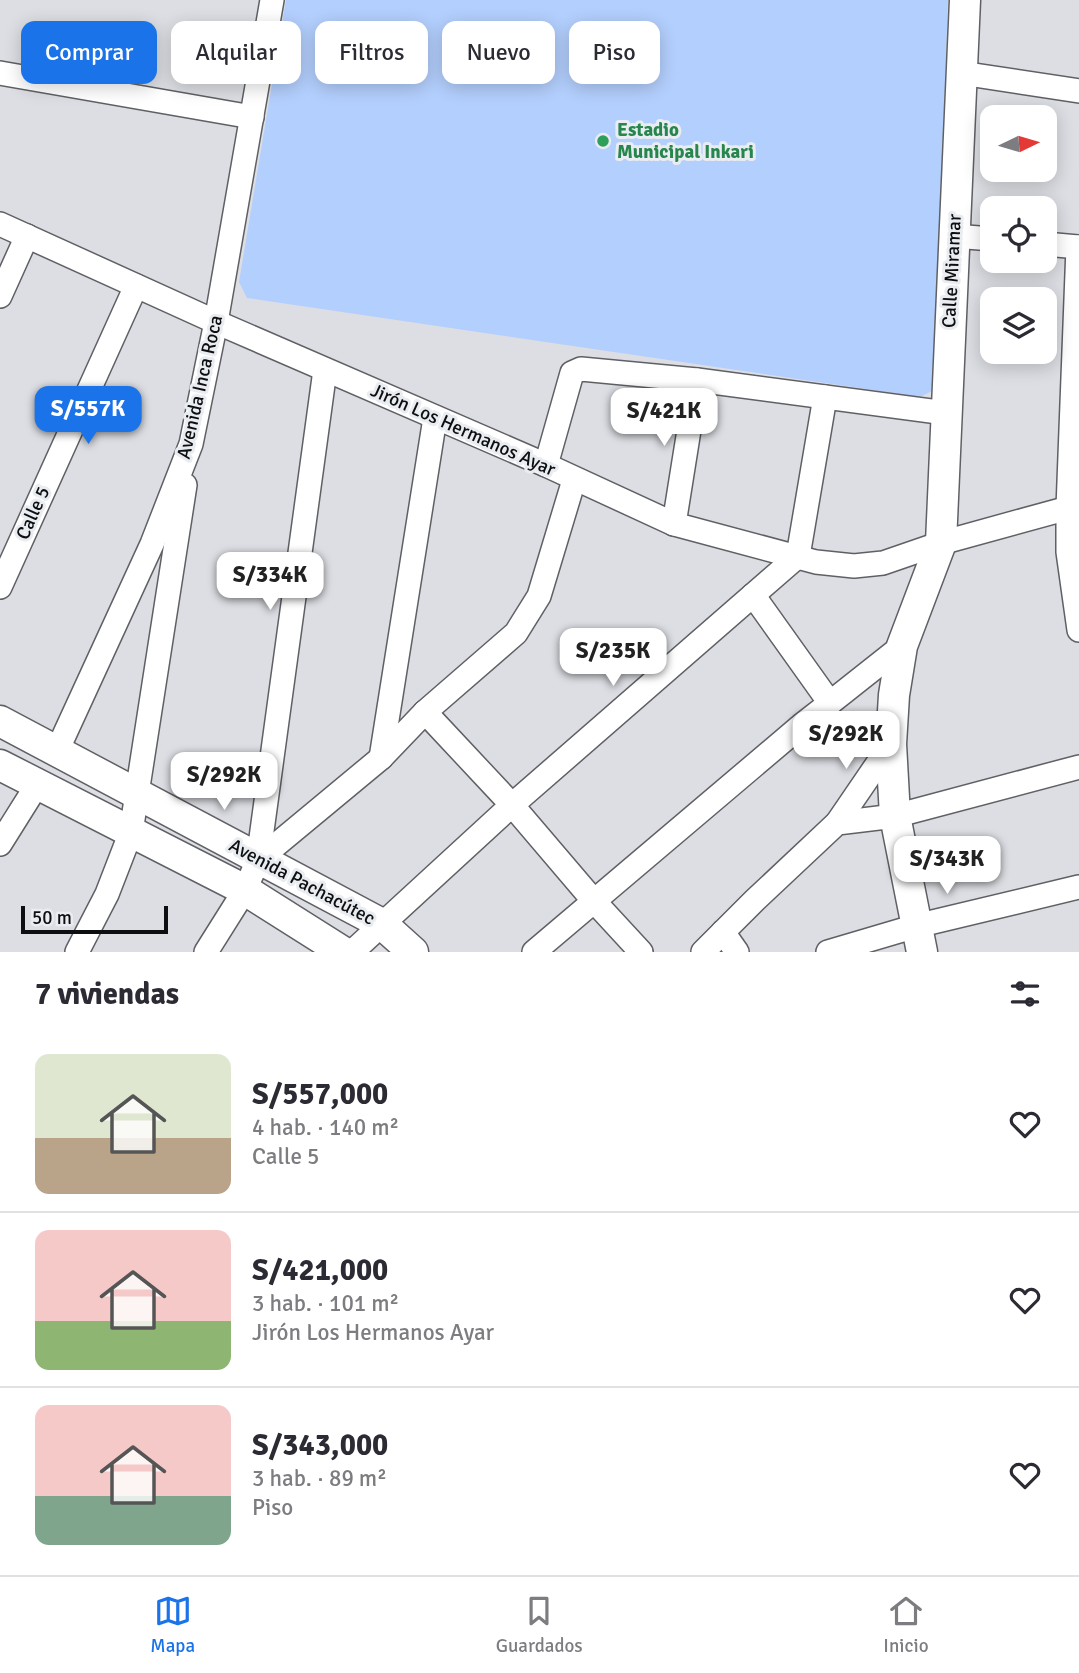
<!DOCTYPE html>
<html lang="es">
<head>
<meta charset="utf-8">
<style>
  body { margin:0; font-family:Signika,sans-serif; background:#f2f2f3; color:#2b2b33; height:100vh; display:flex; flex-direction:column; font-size:26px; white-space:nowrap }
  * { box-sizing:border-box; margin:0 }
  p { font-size:23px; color:#7c7c81 }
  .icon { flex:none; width:38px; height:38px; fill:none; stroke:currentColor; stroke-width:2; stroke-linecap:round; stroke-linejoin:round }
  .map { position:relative; height:952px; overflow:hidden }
  .drawer { display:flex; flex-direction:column; background:#fff; flex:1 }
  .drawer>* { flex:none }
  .banner { position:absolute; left:21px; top:21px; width:700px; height:63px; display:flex; gap:14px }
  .needle { width:46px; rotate:85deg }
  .controls { position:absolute; left:980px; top:105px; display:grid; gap:14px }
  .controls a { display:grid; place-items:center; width:77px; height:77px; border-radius:14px; background:#fff; box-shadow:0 4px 18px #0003; font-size:35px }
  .scale { position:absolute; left:21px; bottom:18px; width:147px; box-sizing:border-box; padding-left:7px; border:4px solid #0d0e0f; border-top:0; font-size:19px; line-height:24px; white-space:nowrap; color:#0d0e0f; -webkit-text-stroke:5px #e9ecf0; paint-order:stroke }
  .price { position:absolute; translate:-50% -60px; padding:0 16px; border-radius:14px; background:#fff; color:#222; font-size:23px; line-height:46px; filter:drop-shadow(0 2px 4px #0008) }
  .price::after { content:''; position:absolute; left:50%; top:42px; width:21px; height:16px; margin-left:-10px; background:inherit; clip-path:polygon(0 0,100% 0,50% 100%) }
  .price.selected { background:#1a73e8; color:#fff }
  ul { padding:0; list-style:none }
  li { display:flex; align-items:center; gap:21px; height:175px; padding:0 35px }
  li+li { border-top:2px solid #e1e1e2 }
  li span { display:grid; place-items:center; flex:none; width:196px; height:140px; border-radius:14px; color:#555 }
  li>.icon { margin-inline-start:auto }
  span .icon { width:84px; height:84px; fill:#fffc; stroke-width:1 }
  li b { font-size:30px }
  h2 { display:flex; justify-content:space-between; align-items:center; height:84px; padding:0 35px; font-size:30px }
  .chip { padding:0 24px; border-radius:14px; background:#fff; box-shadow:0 4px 18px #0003; font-size:24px; line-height:63px }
  .chip.selected { background:#1a73e8; color:#fff }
  .tab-bar { display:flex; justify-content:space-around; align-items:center; height:98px; border-top:2px solid #e1e1e2; background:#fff; font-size:19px; color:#7c7c81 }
  .tab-bar a { display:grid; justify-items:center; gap:4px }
  .tab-bar .selected { color:#1a73e8 }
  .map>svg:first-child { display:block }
  .green { fill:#b3cffd }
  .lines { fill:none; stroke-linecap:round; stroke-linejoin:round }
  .minor-casing { stroke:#5e6064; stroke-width:26 }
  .tertiary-casing { stroke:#5e6064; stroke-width:33 }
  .minor { stroke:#fff; stroke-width:23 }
  .tertiary { stroke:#fff; stroke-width:30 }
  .leisure-dot { fill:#2e9e5b; stroke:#e9ecf0; stroke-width:2.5 }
  .labels { text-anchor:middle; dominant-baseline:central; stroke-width:6; stroke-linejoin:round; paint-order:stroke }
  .leisure-label { font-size:19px; font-weight:bold; fill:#27864d; stroke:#e9ecf0; text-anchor:start }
  .street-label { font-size:19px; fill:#0d0e0f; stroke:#e9ecf0 }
</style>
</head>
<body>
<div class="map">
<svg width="1079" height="952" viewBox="0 0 1079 952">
  <rect width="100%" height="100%" fill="#dcdee3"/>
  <!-- green -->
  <path class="green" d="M286 0H948L934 390 920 397 247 298 239 282Z"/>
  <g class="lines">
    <!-- minor casing -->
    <g class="minor-casing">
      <g id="minor">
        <path d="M0 73 252 117"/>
        <path d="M961 73 1079 91"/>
        <path d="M0 224 216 322 546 465 674 524 816 562 854 566 883 563 941 543 1079 505"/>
        <path d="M954 236 992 239"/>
        <path d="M1045 244 1079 247"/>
        <path d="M1078 247 1068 508V552L1079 630"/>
        <path d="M0 296 27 236"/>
        <path d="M546 465 572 373 581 369 697 380 946 413"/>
        <path d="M674 524 697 380"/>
        <path d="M0 587 136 286"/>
        <path d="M830 703 902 646"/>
        <path d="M425 712 512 805 593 900 641 952"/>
        <path d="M56 753 152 544 191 444 216 322 272 0"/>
        <path d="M381 758 435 418"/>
        <path d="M837 823 891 744"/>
        <path d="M0 844 37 785"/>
        <path d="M258 860 381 758 425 712 516 633 539 596 574 480"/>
        <path d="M723 932 737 952"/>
        <path d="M77 952 107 894 131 832 185 485"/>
        <path d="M206 952 245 890 258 860 325 370"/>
        <path d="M352 952 512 805 798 556 825 397"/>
        <path d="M534 952 803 724 830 703 753 595"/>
        <path d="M703 952 755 900 837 823 895 816 1079 767"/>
        <path d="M828 952 916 926 1079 887"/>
      </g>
    </g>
    <!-- tertiary casing -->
    <g class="tertiary-casing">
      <g id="tertiary">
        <path d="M0 721 382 924 413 952"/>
        <path d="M0 765 245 890 343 952"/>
        <path d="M922 952 895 816 891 744 894 695 902 646 941 543 965 0"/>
      </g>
    </g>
    <!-- minor -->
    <use href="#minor" class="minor"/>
    <!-- tertiary -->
    <use href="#tertiary" class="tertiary"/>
  </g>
  <!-- markers -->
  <circle class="leisure-dot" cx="603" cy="141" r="7"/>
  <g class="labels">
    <!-- leisure labels -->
    <g class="leisure-label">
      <text x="617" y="130">Estadio<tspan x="617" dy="22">Municipal Inkari</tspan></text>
    </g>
    <!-- street labels -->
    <g class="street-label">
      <text transform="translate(952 271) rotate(-87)">Calle Miramar</text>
      <text transform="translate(200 387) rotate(-77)">Avenida Inca Roca</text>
      <text transform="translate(463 430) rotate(24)">Jirón Los Hermanos Ayar</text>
      <text transform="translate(33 513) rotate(-66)">Calle 5</text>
      <text transform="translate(302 882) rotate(28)">Avenida Pachacútec</text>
    </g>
  </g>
</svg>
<div class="controls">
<a><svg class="needle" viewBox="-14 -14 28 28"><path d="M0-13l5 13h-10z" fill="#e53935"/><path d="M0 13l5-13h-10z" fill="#7c7c81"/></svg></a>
<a><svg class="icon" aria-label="locate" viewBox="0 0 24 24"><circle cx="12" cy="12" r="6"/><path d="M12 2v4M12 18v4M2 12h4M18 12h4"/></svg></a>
<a><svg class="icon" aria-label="layers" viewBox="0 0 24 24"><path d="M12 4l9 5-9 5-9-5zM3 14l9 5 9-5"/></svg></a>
</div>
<div class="scale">50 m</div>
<b class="price selected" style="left:88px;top:446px">S/557K</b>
<b class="price" style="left:664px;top:448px">S/421K</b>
<b class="price" style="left:270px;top:612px">S/334K</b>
<b class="price" style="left:613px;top:688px">S/235K</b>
<b class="price" style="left:846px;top:771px">S/292K</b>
<b class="price" style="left:224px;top:812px">S/292K</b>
<b class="price" style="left:947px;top:896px">S/343K</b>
<div class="banner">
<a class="chip selected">Comprar</a>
<a class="chip">Alquilar</a>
<a class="chip">Filtros</a>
<a class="chip">Nuevo</a>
<a class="chip">Piso</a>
</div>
</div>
<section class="drawer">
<h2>7 viviendas<svg class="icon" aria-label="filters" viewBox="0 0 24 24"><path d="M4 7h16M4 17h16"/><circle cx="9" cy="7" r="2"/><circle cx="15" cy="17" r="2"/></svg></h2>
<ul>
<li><span style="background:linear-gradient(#dfe7d0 60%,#b9a48a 0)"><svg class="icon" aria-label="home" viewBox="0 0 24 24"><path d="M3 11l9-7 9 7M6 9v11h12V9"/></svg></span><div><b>S/557,000</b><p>4 hab. · 140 m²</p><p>Calle 5</p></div><svg class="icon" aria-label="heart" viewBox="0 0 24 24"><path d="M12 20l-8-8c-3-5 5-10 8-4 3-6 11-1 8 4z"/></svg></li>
<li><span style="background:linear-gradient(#f6c9c9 65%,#8fb573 0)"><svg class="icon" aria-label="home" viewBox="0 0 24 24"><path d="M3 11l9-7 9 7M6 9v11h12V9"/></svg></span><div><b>S/421,000</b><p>3 hab. · 101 m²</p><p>Jirón Los Hermanos Ayar</p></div><svg class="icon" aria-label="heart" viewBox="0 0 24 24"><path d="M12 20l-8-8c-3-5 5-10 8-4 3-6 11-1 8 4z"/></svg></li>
<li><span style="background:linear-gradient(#f6c9c9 65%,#7fa58c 0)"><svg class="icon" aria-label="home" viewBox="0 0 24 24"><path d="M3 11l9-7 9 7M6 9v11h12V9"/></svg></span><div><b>S/343,000</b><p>3 hab. · 89 m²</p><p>Piso</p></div><svg class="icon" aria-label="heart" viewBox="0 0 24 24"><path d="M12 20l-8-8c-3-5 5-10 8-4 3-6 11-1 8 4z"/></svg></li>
</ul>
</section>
<nav class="tab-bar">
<a class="selected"><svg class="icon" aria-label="map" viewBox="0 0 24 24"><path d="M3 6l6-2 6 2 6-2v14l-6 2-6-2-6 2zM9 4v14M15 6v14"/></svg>Mapa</a>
<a><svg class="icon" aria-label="saved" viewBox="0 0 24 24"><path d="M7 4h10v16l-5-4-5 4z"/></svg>Guardados</a>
<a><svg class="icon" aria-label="home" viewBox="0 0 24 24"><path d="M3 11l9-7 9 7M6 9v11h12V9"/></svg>Inicio</a>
</nav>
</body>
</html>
